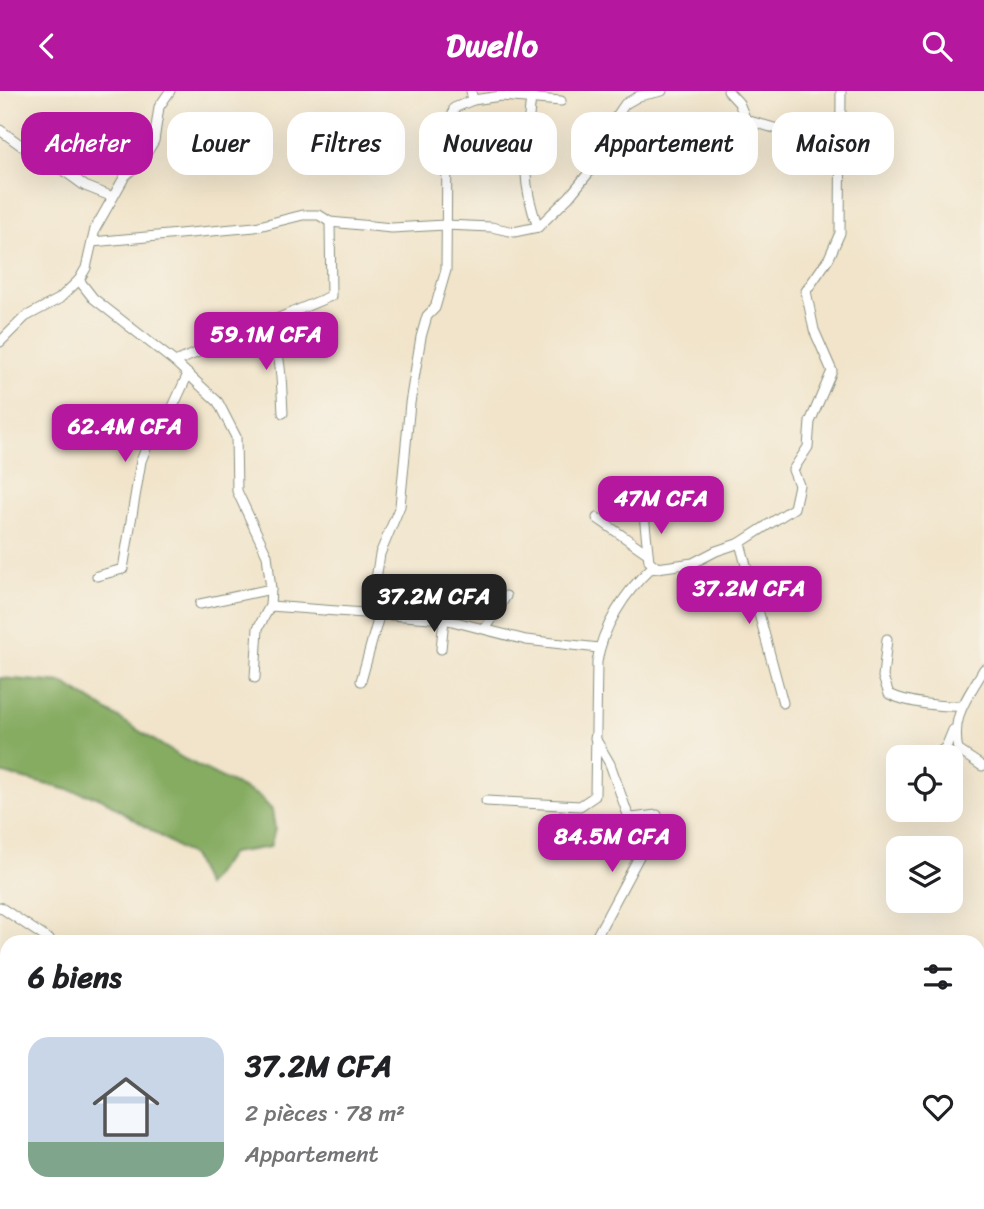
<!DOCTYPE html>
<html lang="fr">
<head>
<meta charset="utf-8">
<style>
  body { margin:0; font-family:Sriracha,sans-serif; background:#f2f2f2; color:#202124; height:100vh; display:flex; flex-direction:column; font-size:26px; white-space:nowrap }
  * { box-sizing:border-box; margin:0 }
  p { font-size:23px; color:#757577 }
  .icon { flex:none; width:38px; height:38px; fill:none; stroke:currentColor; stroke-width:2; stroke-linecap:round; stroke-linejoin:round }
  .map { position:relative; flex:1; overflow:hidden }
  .side { position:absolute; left:0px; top:844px; width:985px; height:275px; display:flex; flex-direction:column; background:#fff; border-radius:21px 21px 0 0; box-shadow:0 7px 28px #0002 }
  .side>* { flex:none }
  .banner { position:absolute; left:21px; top:21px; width:943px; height:63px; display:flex; gap:14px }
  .controls { position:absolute; left:886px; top:654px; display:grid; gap:14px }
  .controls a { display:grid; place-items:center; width:77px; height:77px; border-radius:14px; background:#fff; box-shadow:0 7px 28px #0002; font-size:35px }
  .price { position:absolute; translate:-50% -60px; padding:0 16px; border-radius:14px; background:#b5179e; color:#fff; font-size:23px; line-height:46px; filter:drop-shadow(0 2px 4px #0008) }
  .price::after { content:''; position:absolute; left:50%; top:42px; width:21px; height:16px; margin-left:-10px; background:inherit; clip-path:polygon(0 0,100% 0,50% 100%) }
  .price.current { background:#222; color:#fff }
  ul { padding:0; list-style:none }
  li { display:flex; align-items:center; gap:21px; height:175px; padding:0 28px }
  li+li { border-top:2px solid #e0e0e0 }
  li span { display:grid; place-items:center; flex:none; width:196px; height:140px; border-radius:21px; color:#555 }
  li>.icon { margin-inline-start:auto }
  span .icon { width:84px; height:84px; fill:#fffc; stroke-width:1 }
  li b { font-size:30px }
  h2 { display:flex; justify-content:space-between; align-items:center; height:84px; padding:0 28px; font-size:30px }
  .pill { padding:0 24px; border-radius:21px; background:#fff; box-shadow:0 7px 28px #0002; font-size:24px; line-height:63px }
  .pill.current { background:#b5179e; color:#fff }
  header { display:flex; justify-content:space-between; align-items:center; height:91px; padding:0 28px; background:#b5179e; color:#fff; font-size:32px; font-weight:700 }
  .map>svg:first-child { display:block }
  .forest { fill:#86ac62; stroke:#52744b; stroke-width:2 }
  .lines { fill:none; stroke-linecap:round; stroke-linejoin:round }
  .street-casing { stroke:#88907f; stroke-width:11 }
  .street { stroke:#fff; stroke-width:9 }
</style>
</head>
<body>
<header><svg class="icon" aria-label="back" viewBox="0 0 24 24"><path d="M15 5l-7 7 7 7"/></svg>Dwello<svg class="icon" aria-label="search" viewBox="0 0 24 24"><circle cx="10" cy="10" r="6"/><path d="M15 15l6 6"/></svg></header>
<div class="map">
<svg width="984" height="1118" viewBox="0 0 984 1118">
  <rect width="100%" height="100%" fill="#f7f3e8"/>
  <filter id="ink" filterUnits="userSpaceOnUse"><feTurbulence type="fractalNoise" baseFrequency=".0143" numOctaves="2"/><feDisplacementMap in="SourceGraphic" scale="14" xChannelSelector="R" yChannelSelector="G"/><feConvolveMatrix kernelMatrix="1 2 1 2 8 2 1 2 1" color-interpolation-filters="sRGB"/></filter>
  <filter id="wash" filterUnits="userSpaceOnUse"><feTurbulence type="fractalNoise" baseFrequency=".00686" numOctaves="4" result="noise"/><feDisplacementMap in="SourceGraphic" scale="28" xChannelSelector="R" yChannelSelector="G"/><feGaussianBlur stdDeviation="1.57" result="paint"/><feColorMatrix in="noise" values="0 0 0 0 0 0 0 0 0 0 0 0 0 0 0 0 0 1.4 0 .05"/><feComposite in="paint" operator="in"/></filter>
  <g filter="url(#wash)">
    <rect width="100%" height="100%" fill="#f1e4ca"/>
    <!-- forest -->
    <path class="forest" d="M0 587 63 592 184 668 259 705 272 719 275 738 270 756 231 762 206 795 193 766 101 707 0 682Z"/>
  </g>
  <g filter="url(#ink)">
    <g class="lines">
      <!-- street casing -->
      <g class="street-casing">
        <g id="street">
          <path d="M728 0 739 12 746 29 799 44 843 35"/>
          <path d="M531 6C526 57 519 86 538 136"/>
          <path d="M473 9 501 5 561 10"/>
          <path d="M0 39 37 66 63 79 85 95 113 106"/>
          <path d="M92 151 255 136 303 124H319L330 131 392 137 445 134 491 136 514 141 538 136 569 106 613 52 614 29 625 13 639 5 662 0"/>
          <path d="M79 189 93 207 175 271 218 311 236 346 237 400 267 464 271 498 270 515 258 537 255 587"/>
          <path d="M265 233C283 259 281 291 283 322"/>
          <path d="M0 251 25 226 59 208 79 189 86 177 95 138 125 85 143 68 154 50 159 16 170 0"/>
          <path d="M175 271 331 205 330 131"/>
          <path d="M644 424 649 470 658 477"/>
          <path d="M597 427 647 462"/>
          <path d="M740 452 783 612"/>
          <path d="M97 485 123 478 141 370 154 337 171 320 188 283"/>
          <path d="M200 513 271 498"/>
          <path d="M270 515 444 528 526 549 599 557"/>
          <path d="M486 537 506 505"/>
          <path d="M887 548 883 586 889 603C908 612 941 616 961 615"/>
          <path d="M441 558 444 528"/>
          <path d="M361 590 379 525 376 488 380 463 400 415 410 312 421 246 427 225 435 217 446 179 447 55 454 17 473 9 471 0"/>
          <path d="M932 667 946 656 953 639"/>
          <path d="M982 675 958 659C951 624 967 608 984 578"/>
          <path d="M486 710 580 715 595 705 597 571C602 537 625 501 650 478L693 472 716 460 740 452 794 417 799 394 793 379 808 356 810 331 832 280 814 239 806 200 829 167 840 142 841 0"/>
          <path d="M0 816 51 850"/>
          <path d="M594 850 658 730 657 724 632 727 628 724 610 673 595 647"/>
          <path d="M224 1111 229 1118"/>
          <path d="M501 1111 502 1118"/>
          <path d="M810 1111 817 1118"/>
        </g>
      </g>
      <!-- street -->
      <use href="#street" class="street"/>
    </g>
  </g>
</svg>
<div class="controls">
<a><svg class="icon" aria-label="locate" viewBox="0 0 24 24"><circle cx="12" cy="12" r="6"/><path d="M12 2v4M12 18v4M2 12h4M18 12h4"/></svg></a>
<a><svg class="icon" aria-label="layers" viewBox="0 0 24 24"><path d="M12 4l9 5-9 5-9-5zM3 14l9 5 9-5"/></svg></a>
</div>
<b class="price" style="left:266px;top:281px">59.1M CFA</b>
<b class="price" style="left:125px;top:373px">62.4M CFA</b>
<b class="price" style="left:661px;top:445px">47M CFA</b>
<b class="price" style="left:749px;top:535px">37.2M CFA</b>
<b class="price current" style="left:434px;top:543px">37.2M CFA</b>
<b class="price" style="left:612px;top:783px">84.5M CFA</b>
<div class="banner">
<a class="pill current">Acheter</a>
<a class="pill">Louer</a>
<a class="pill">Filtres</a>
<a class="pill">Nouveau</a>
<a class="pill">Appartement</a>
<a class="pill">Maison</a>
</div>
<section class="side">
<h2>6 biens<svg class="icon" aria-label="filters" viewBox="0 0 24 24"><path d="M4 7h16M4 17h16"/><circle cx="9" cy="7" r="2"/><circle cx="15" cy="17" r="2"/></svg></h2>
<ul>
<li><span style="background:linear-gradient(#c9d6e8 75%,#7fa58c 0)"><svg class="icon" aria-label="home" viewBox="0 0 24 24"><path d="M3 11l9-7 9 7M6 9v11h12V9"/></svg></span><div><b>37.2M CFA</b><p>2 pièces · 78 m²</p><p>Appartement</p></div><svg class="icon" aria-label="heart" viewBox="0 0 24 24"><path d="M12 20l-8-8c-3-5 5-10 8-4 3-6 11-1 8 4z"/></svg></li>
</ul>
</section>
</div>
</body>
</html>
